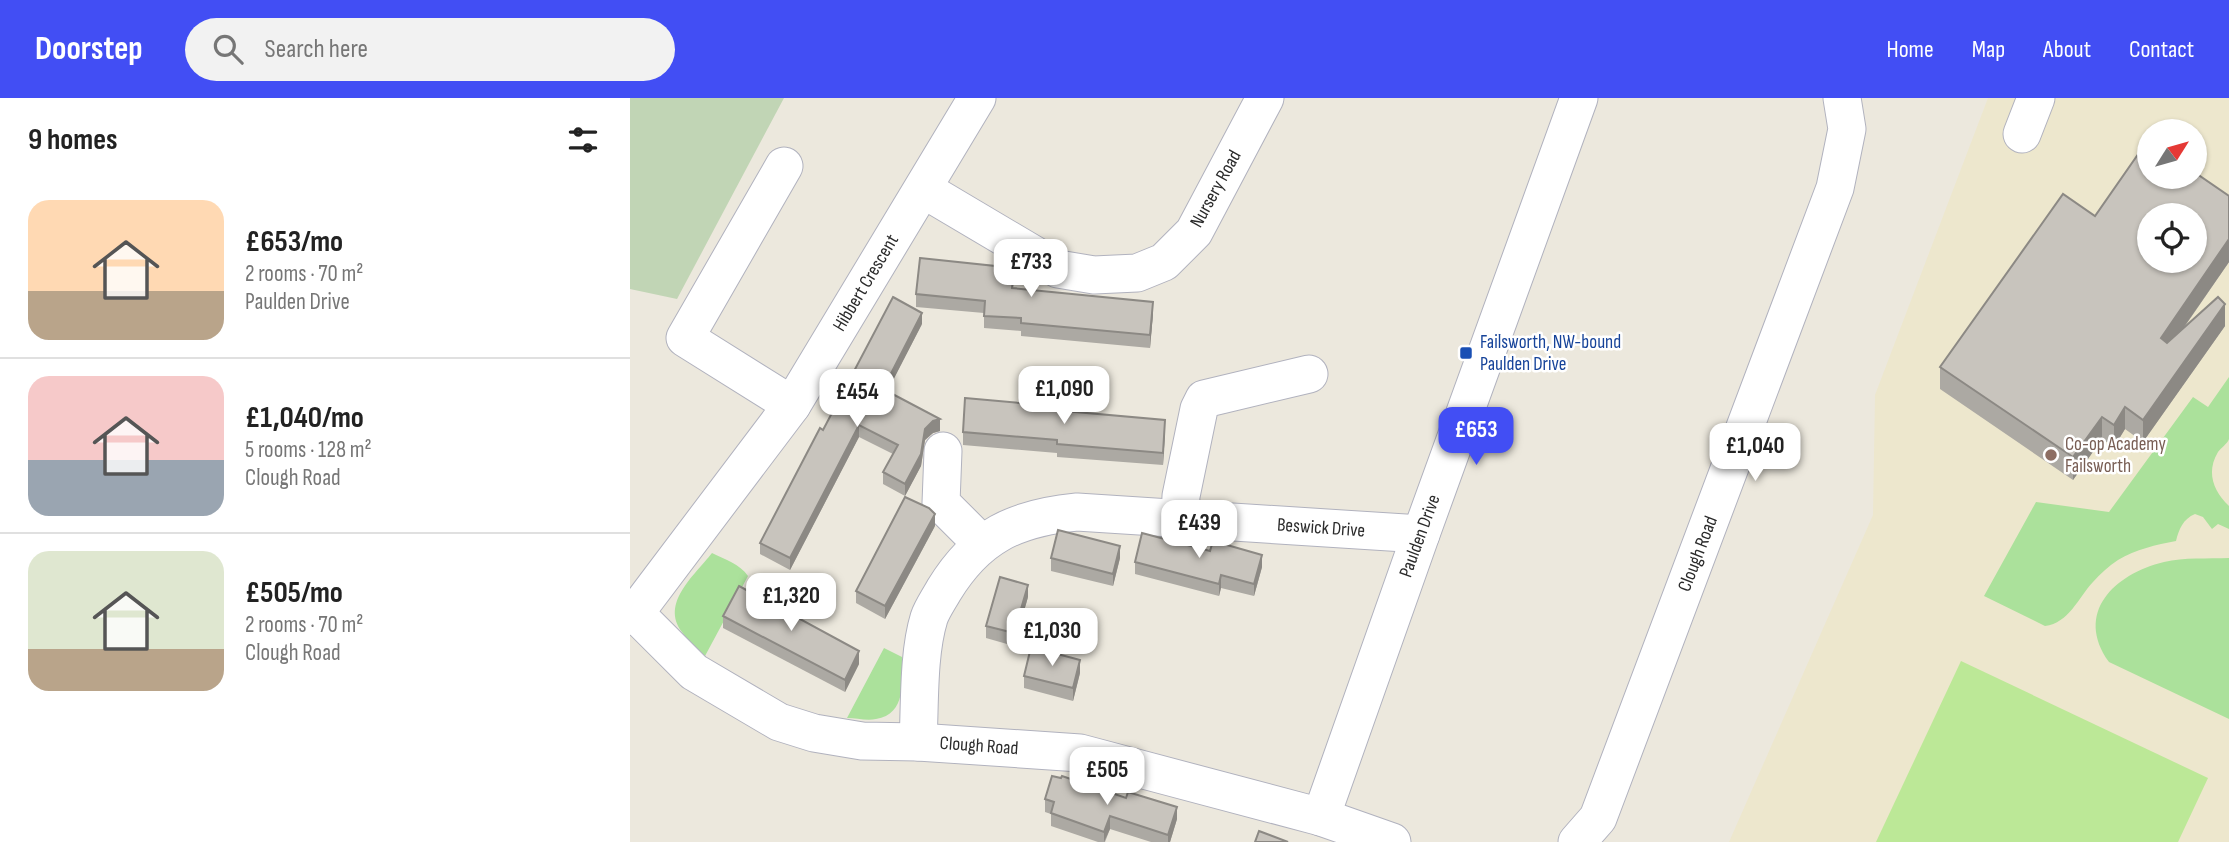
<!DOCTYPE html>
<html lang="en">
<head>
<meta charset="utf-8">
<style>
  body { margin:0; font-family:"Sofia Sans Condensed",sans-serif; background:#f2f2f2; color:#222; height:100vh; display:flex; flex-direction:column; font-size:26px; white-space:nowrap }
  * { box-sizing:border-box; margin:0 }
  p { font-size:23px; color:#767676 }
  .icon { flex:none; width:38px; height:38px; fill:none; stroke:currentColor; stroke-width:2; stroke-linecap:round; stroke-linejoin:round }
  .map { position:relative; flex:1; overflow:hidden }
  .drawer { display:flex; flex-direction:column; background:#fff; width:630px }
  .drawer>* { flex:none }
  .needle { width:46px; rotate:53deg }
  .buttons { position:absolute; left:1507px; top:21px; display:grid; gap:14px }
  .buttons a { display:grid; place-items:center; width:70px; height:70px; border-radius:50%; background:#fff; box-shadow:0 2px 5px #0004; font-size:35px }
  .price { position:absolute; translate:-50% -60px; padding:0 16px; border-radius:14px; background:#fff; color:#222; font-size:23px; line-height:46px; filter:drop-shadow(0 2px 4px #0008) }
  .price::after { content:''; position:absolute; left:50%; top:42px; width:21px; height:16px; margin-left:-10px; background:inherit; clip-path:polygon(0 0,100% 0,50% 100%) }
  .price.current { background:#424ef4; color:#fff }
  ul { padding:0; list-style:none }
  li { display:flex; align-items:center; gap:21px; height:175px; padding:0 28px }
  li+li { border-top:2px solid #e0e0e0 }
  li span { display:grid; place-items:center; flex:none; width:196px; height:140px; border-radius:21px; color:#555 }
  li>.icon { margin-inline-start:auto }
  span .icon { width:84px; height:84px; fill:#fffc; stroke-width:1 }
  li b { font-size:30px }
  h2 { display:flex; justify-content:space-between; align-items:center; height:84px; padding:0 28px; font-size:30px }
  header { display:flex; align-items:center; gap:42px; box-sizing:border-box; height:98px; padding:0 35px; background:#424ef4; color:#fff }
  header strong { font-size:33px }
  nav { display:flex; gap:38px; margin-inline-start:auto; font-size:24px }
  .search { width:490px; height:63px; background:#f2f2f2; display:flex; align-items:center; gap:18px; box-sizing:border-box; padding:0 24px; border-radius:38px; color:#767676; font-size:26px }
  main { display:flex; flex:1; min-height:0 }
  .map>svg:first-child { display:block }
  .education { fill:#ede7cd; fill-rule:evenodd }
  .green { fill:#abe19b }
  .cemetery { fill:#c1d5b5 }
  .pitch { fill:#bce897 }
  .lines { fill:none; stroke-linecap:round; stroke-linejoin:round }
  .minor-casing { stroke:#b1b2be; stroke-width:39 }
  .minor { stroke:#fff; stroke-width:37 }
  .wall { fill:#aca9a3 }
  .shaded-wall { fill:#8c8984 }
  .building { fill:#c8c4bd; stroke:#8c8984; stroke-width:2; fill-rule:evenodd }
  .transit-dot { fill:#1a4fb4; stroke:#fff; stroke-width:2.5 }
  .education-dot { fill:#8d6e63; stroke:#fff; stroke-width:2.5 }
  .labels { text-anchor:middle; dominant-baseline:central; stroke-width:5; stroke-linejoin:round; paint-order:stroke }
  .street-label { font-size:19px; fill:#2b2b2b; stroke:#fff }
  .transit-label { font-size:19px; fill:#164399; stroke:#fff; text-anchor:start }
  .education-label { font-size:19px; fill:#785e54; stroke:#fff; text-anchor:start }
</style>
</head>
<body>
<header>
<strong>Doorstep</strong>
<div class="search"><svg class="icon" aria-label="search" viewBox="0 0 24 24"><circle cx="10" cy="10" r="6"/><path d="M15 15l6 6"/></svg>Search here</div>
<nav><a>Home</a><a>Map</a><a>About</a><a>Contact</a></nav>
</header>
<main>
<section class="drawer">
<h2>9 homes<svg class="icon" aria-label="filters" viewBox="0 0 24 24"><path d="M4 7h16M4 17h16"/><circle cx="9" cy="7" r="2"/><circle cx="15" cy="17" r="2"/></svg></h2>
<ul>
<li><span style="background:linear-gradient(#ffd9b3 65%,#b9a48a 0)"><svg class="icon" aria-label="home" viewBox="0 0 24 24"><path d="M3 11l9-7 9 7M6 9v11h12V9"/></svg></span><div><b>£653/mo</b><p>2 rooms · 70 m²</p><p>Paulden Drive</p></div></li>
<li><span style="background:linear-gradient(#f6c9c9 60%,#9aa5b1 0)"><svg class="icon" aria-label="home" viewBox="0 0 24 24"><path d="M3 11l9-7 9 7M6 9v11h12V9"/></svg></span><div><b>£1,040/mo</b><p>5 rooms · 128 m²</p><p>Clough Road</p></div></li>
<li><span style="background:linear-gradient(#dfe7d0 70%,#b9a48a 0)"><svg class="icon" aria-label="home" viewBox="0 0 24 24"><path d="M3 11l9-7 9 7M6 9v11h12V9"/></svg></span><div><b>£505/mo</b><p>2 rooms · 70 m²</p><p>Clough Road</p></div></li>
</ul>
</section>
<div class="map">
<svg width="1599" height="744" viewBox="0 0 1599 744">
  <rect width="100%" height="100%" fill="#ece8dd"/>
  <!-- education -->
  <path class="education" d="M1358 0H1599V744H1099L1243 417 1245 297ZM1519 33H1564V79H1519ZM1519 117H1564V163H1519Z"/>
  <!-- green -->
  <g class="green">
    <path d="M1599 279C1599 290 1599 335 1599 341 1598 345 1591 350 1588 354 1576 374 1583 393 1599 408V431L1588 426 1582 431 1573 419 1565 416C1553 421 1549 431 1546 443 1526 447 1506 451 1488 462 1479 468 1470 476 1463 484 1448 500 1439 525 1415 528L1354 498 1406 404 1479 414 1563 299 1578 309Z"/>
    <path d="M82 455C94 461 110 466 118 478L75 558C68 550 58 543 52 534 30 505 65 477 82 455Z"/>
    <path d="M1599 460V621L1479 564C1444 515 1484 476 1534 464 1554 459 1578 461 1599 460Z"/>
    <path d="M254 550 272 559C272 583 277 616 246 621 237 623 226 620 217 620Z"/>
  </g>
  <!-- cemetery -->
  <path class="cemetery" d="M0 0H154L47 201 0 191Z"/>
  <!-- pitch -->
  <path class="pitch" d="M1331 563 1578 680 1548 744H1246Z"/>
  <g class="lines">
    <!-- minor casing -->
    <g class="minor-casing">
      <g id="minor">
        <path d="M1392 36 1406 0"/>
        <path d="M154 68 55 240 162 307"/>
        <path d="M293 91 428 171 464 177 507 175 534 164 564 134 635 0"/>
        <path d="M313 353 311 405 352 446"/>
        <path d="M550 421 551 398 569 311 574 301 679 276"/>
        <path d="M5 515 64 574 149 624 184 635 232 643 288 644 450 655 691 719 762 744"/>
        <path d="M0 518 5 515 162 307 347 0"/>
        <path d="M288 644C290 606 288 556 299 520 302 511 309 501 314 492 347 438 385 420 447 414L791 436"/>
        <path d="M691 719 791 436 949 0"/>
        <path d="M947 744 968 720 1205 90 1217 31 1212 0"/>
      </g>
    </g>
    <!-- minor -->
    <use href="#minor" class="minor"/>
  </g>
  <!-- wall -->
  <g class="wall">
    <path d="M1465 118 1599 164 1553 231 1595 228 1513 344 1495 331 1484 349 1472 341 1443 382 1310 291V269Z"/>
    <path d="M384 183 383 191 523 216 520 250 391 238V233L354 230V215L286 209V196Z"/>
    <path d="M292 226 257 293 310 333 303 335 295 342 291 368 275 398 253 386V374L263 356 229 339 160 472 130 456V445L193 332Z"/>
    <path d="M412 311 535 334 533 367 427 359V355L333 347V334Z"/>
    <path d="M305 428 255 521 226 505V493Z"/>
    <path d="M421 460H490L483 488 421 473Z"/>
    <path d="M505 464 632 469 624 498 591 490 589 498 505 476Z"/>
    <path d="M398 499 384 548 356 540V528Z"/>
    <path d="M93 518 229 566 215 594 93 530Z"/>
    <path d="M450 575 443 603 394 590V578Z"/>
    <path d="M415 701 547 721 540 744H521L480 731 475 744H468L421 728V716L415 714Z"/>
  </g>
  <!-- shaded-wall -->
  <g class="shaded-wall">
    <path d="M1599 141V164L1531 262V240Z"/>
    <path d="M523 204V216L520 250V237Z"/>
    <path d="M1595 206V228L1513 344V322Z"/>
    <path d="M292 215V226L253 302V291Z"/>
    <path d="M1495 309V331L1484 349V327Z"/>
    <path d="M1472 319V341L1443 382V359Z"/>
    <path d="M310 321V333L303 335 295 342 291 368 275 398V386L295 331 303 323Z"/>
    <path d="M535 322V334L533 367V355Z"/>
    <path d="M229 327V339L160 472V460Z"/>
    <path d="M305 416V428L255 521V508Z"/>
    <path d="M490 448V460L483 488V476Z"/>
    <path d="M632 457V469L624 498V486Z"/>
    <path d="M591 477V490L589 498V486Z"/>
    <path d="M398 487V499L384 548V535Z"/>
    <path d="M229 553V566L215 594V582Z"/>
    <path d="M450 562V575L443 603V590Z"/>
    <path d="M547 709V721L540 744H538V737Z"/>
    <path d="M480 718V731L474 744V734Z"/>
  </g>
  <!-- building -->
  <g class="building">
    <path d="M1518 42H1519V79H1564V74L1599 98V141L1531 240 1537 245 1588 199 1595 206 1513 322 1495 309 1484 327 1472 319 1443 359 1310 269 1433 96 1465 118ZM1519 117H1564V163H1519Z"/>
    <path d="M290 160 384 170 382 190 523 204 520 237 391 225V220L354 218 355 203 286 196Z"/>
    <path d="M263 199 292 215 253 291 310 321 303 323 295 331 291 356 275 386 253 374 268 347 229 327 160 460 130 445 190 330 193 332Z"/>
    <path d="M335 300 412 307V311L535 322 533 355 427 346V342L333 334Z"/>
    <path d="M275 399 299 410 305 416 255 508 226 493Z"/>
    <path d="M428 432 490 448 483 476 421 460Z"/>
    <path d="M512 435 580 453 583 443 632 457 624 486 591 477 589 486 505 464Z"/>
    <path d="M370 479 398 487 384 535 356 528Z"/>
    <path d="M109 488 229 553 215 582 93 518Z"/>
    <path d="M401 549 450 562 443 590 394 578Z"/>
    <path d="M422 678 431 680 432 678 496 700 498 694 547 709 538 737 480 718 474 734 421 715 424 704 415 701Z"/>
    <path d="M629 733 658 744H625Z"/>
  </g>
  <!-- markers -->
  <rect class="transit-dot" x="829" y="248" width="14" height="14" rx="3.5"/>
  <circle class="education-dot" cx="1421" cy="357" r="7"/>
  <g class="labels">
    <!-- street labels -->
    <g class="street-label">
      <text transform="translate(586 91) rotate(-61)">Nursery Road</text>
      <text transform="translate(236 185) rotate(-59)">Hibbert Crescent</text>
      <text transform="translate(691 430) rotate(4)">Beswick Drive</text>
      <text transform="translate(790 438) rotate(-70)">Paulden Drive</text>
      <text transform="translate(1068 456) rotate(-69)">Clough Road</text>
      <text transform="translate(349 648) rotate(4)">Clough Road</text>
    </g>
    <!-- transit labels -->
    <g class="transit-label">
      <text x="850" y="244">Failsworth, NW-bound<tspan x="850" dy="22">Paulden Drive</tspan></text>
    </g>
    <!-- education labels -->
    <g class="education-label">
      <text x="1435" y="346">Co-op Academy<tspan x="1435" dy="22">Failsworth</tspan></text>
    </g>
  </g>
</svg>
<div class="buttons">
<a><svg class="needle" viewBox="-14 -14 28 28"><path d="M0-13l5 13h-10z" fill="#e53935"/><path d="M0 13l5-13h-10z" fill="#767676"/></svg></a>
<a><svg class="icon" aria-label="locate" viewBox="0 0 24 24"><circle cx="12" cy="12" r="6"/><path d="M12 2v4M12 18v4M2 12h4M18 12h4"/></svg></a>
</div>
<b class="price" style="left:401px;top:201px">£733</b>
<b class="price" style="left:434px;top:328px">£1,090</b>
<b class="price" style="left:227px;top:331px">£454</b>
<b class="price current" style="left:846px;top:369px">£653</b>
<b class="price" style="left:1125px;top:385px">£1,040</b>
<b class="price" style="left:569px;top:462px">£439</b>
<b class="price" style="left:161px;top:535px">£1,320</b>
<b class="price" style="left:422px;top:570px">£1,030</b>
<b class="price" style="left:477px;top:709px">£505</b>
</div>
</main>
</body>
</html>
